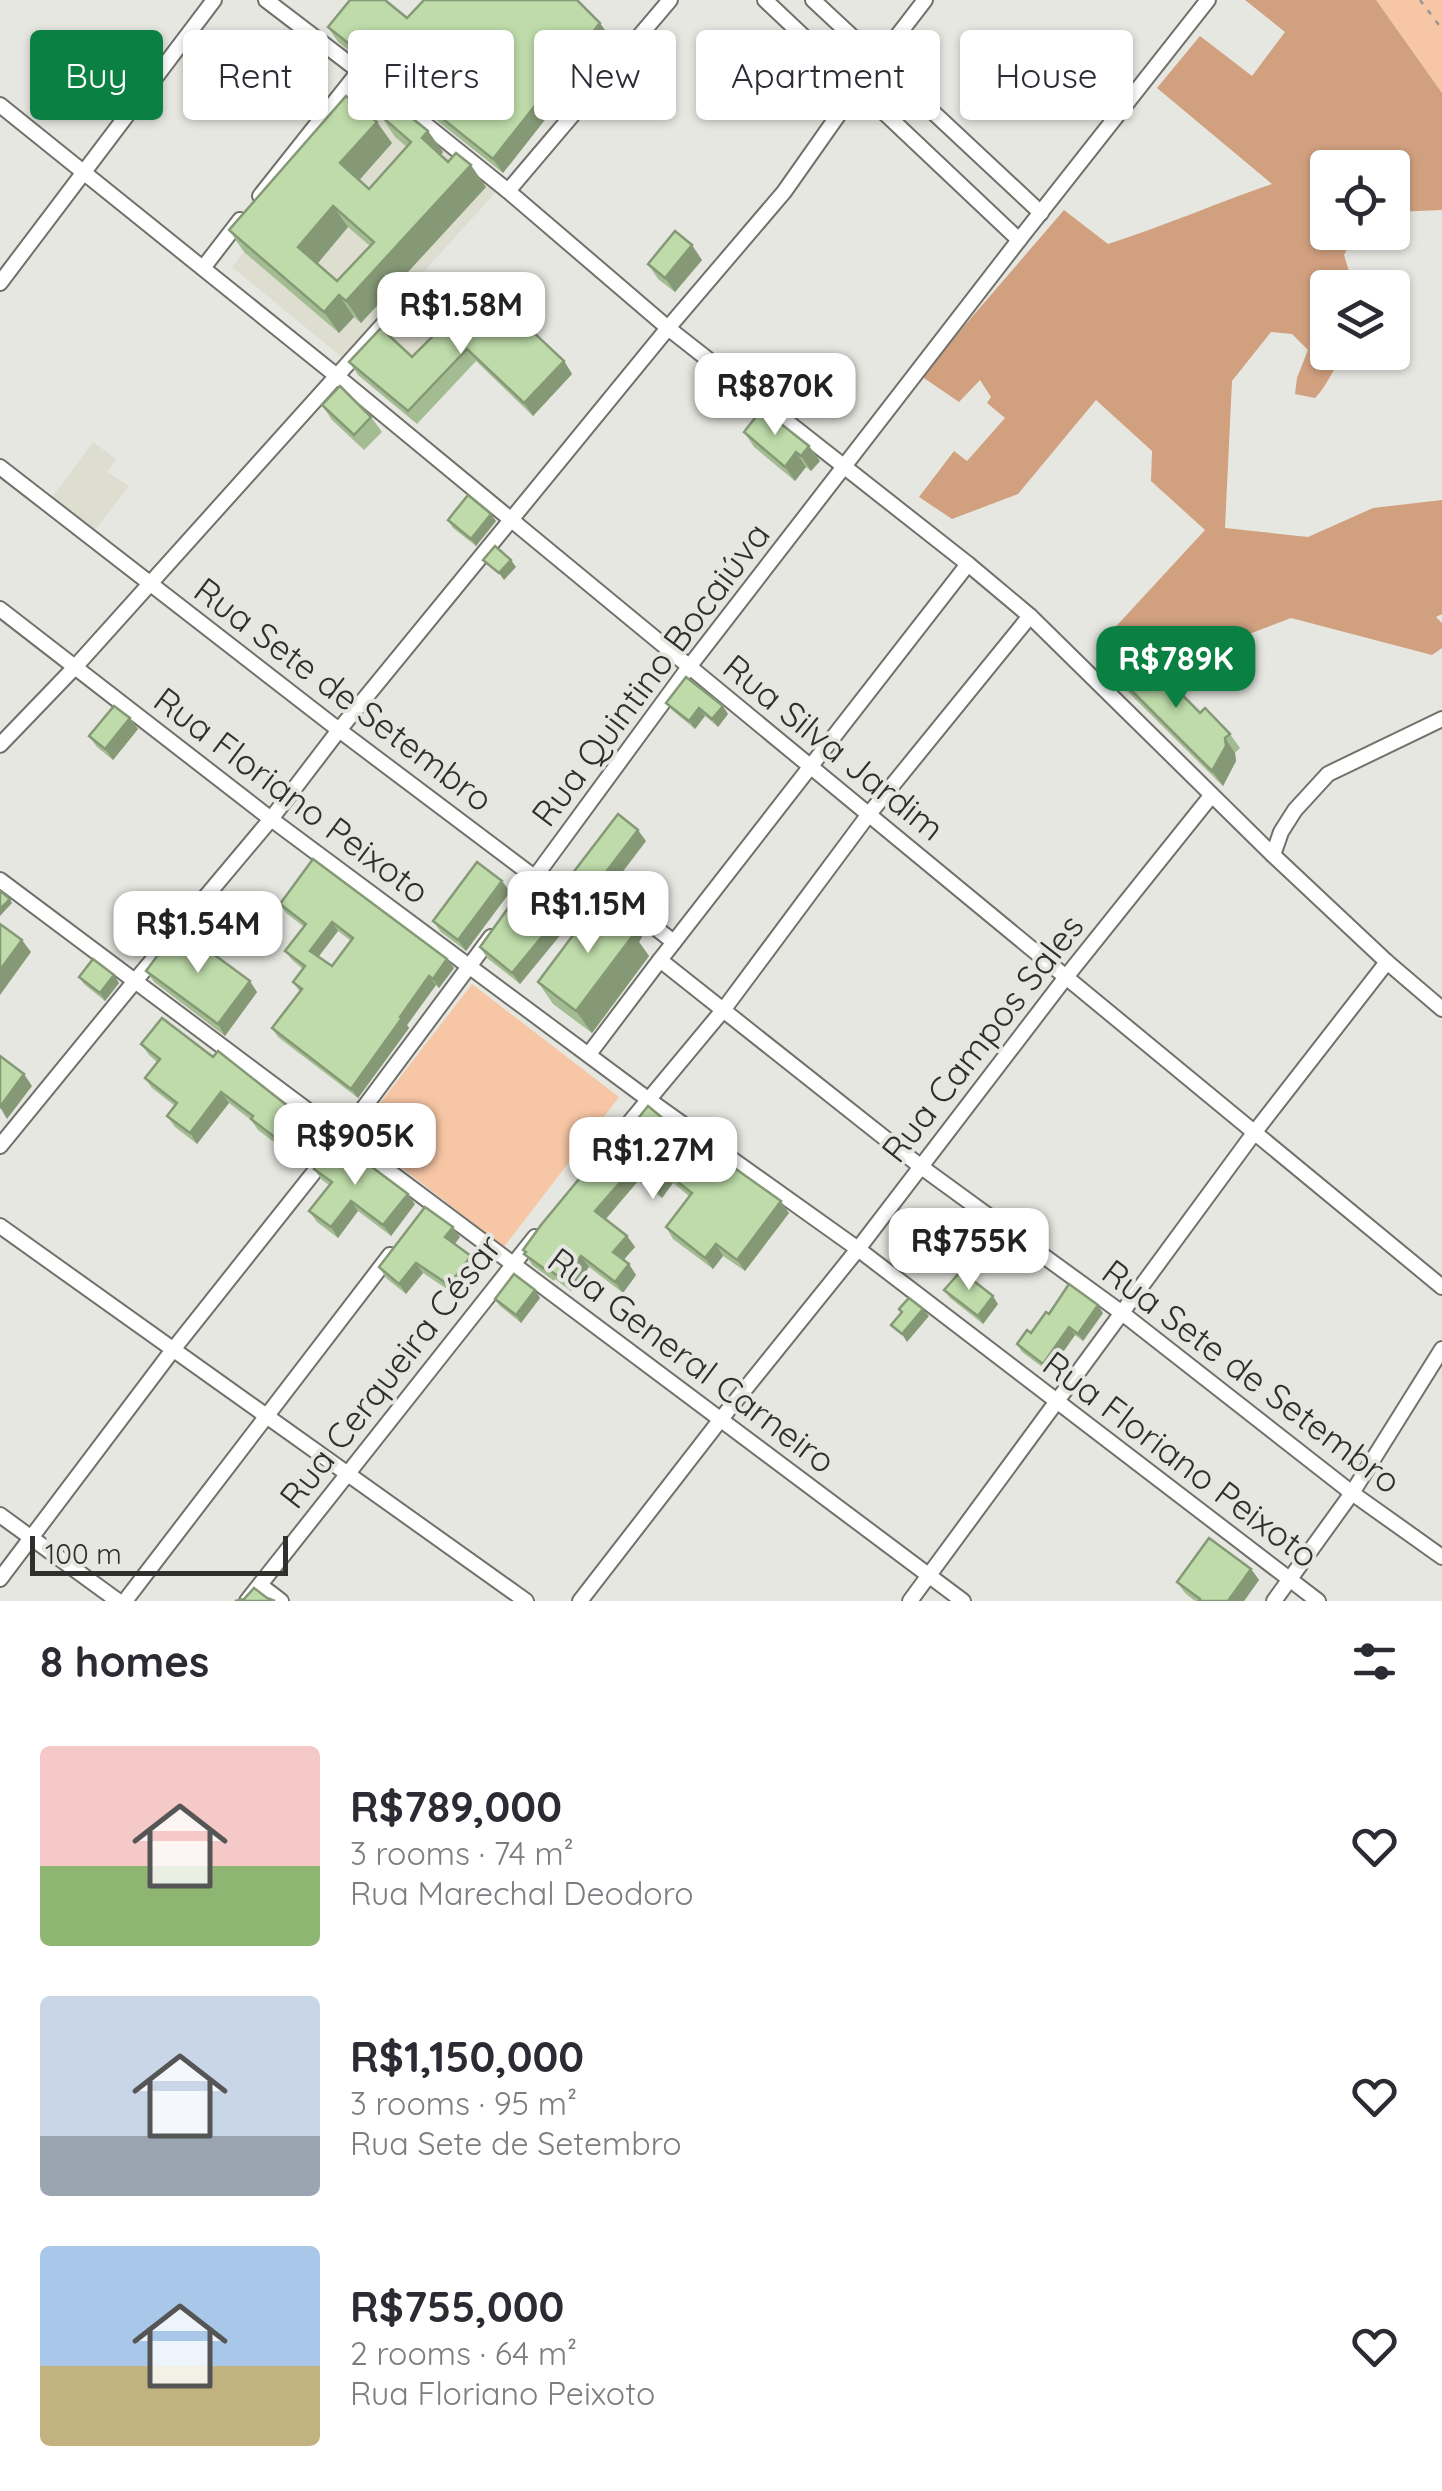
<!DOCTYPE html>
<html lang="en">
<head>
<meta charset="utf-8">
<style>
  body { margin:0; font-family:Quicksand,sans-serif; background:#f2f2f3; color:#2b2b33; height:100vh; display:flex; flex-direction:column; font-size:38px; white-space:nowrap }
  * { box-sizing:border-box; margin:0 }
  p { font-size:32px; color:#7c7c81 }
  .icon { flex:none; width:55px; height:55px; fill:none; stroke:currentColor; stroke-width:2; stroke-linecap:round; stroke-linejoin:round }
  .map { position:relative; height:1601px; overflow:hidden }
  .sheet { display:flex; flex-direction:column; background:#fff; flex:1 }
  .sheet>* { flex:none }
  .top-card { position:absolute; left:30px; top:30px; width:1382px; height:90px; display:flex; gap:20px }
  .buttons { position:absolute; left:1310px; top:150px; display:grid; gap:20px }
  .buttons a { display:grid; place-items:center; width:100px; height:100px; border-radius:10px; background:#fff; box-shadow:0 2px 8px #0004; font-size:50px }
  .scale { position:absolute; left:30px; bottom:25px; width:258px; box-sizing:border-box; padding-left:10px; border:5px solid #2f2f2d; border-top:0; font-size:28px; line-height:35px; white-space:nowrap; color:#2f2f2d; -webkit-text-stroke:8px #e7e7e2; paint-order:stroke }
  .price { position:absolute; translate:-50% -85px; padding:0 22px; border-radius:20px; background:#fff; color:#222; font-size:32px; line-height:65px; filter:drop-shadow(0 2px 5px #0008) }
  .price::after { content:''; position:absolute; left:50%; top:60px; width:30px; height:22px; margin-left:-15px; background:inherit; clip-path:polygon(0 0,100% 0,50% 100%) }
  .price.selected { background:#0b8043; color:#fff }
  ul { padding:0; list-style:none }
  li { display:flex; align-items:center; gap:30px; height:250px; padding:0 40px }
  li span { display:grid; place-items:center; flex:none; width:280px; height:200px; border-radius:10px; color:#555 }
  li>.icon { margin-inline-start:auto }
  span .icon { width:120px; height:120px; fill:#fffc; stroke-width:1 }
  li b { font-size:42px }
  h2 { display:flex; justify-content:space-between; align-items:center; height:120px; padding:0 40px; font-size:42px }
  .chip { padding:0 35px; border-radius:10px; background:#fff; box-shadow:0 2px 8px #0004; font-size:35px; line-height:90px }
  .chip.selected { background:#0b8043; color:#fff }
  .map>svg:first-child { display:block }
  .built { fill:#ddddd0 }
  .green { fill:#f7c6a5 }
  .forest { fill:#d1a07f }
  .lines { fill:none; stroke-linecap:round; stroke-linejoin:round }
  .street-casing { stroke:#71716c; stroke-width:18 }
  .path { stroke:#969692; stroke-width:2.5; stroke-dasharray:5 8; stroke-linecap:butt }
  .street { stroke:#fff; stroke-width:14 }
  .wall { fill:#a3bc91; fill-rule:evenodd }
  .shaded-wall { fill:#859976 }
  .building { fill:#bedba9; stroke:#859976; stroke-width:2.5; fill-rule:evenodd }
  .labels { text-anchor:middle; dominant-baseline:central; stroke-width:8; stroke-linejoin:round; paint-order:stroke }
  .street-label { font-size:35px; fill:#2f2f2d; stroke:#e7e7e2 }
</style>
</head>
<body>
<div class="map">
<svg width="1442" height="1601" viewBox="0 0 1442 1601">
  <rect width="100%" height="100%" fill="#e7e7e2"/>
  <!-- built -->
  <g class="built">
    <path d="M376 89 498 190 344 359 232 267Z"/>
    <path d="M451 272 483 301 421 370 390 341Z"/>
    <path d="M93 442 116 459 107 472 129 486 94 531 51 499Z"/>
  </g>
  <!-- green -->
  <g class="green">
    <path d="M1376 0H1442V93Z"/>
    <path d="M472 984 619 1097 504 1247 357 1133Z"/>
  </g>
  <!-- forest -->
  <path class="forest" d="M1245 0H1376L1442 93V210L1393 212 1392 168H1328V232L1356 233 1344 255 1354 287 1328 288V352L1346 353C1333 367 1328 385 1315 398L1295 394 1297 378 1308 350 1292 334 1271 332 1232 381 1225 528 1308 537 1373 508 1442 500V614L1436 617 1442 623V648L1432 655 1291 618 1244 636 1216 660 1199 633 1144 667 1109 634 1205 530 1151 481 1152 451 1096 400 1018 494 952 519 919 497 954 451 967 461 1005 418 987 403 991 397 980 380 959 402 921 376 1064 210 1108 244C1164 226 1217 203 1272 184L1157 88 1200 36 1252 76 1285 32Z"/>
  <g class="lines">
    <!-- street casing -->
    <g class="street-casing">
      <g id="street">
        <path d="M266 0 359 71 508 191 668 328 968 564 1030 616 1273 855 1387 962 1442 1009"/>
        <path d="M765 0 1019 240"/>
        <path d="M813 0 1041 213"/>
        <path d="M0 105 338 377 1442 1287"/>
        <path d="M508 191 670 0"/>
        <path d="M260 196 359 71"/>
        <path d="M203 268 240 220"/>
        <path d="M0 283 214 0"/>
        <path d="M0 467 339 730 582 913C606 924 610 914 631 915 646 917 662 934 674 942L660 960 920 1166 1122 1313 1352 1493 1442 1557"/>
        <path d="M0 609 271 819 649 1100 858 1249 1318 1601"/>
        <path d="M0 745 76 666 415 289"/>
        <path d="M1273 855 1281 832 1295 810 1328 774 1442 719"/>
        <path d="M0 880 963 1601"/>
        <path d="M521 896 689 667 1019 240 1208 0"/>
        <path d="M674 942 968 564"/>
        <path d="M589 1054 660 960"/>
        <path d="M0 1146 135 981 271 819 339 730 668 328 784 192 858 87 925 0"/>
        <path d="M590 1170 724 1009 869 814 1030 616"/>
        <path d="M0 1226 526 1601"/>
        <path d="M0 1515 118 1601"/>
        <path d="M0 1579 172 1351 342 1137 491 937"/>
        <path d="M260 1585 281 1601"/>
        <path d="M125 1601 390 1255"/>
        <path d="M247 1601 535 1237"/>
        <path d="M580 1601 721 1419 858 1249 1066 977 1211 796"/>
        <path d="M910 1601 1254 1133 1387 962"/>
        <path d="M1274 1601 1352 1493 1442 1349"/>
      </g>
    </g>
    <!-- path -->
    <path class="path" d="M1420 0 1442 29"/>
    <!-- street -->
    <use href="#street" class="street"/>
  </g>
  <!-- wall -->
  <g class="wall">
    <path d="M407 18 610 37 503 173 338 42 328 27Z"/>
    <path d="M380 115 428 131 443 152 441 155 486 187 361 323 354 317 339 333 244 252 229 230 392 143 359 180 369 189 407 147 395 137ZM348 227 370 246 337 281 317 264Z"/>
    <path d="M702 260 675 292 658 279 648 264Z"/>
    <path d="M460 337 564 361 572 374 533 416 476 361 417 424 358 375 349 362 412 357Z"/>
    <path d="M322 405 371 417 382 432 364 450 332 420Z"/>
    <path d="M744 432 809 446 820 461 811 471 806 467 795 481 754 447Z"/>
    <path d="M448 520 496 521 476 546 453 528Z"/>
    <path d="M1117 676 1200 713 1230 734 1240 748 1235 753 1236 761 1223 786 1127 691Z"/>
    <path d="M666 703 728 714 718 727 705 716 695 729 672 710Z"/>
    <path d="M130 718 138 729 113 760 97 747 89 736Z"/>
    <path d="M646 841 598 904 577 889 569 878Z"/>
    <path d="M502 881 510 892 466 951 441 932 433 921Z"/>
    <path d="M280 904 447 959 454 968 439 988 436 985 407 1025 409 1028 358 1098 278 1037 272 1028 300 992 293 982 303 969 292 960 285 951 304 927 286 913ZM338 931 351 941 332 966 318 957Z"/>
    <path d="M563 911 571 922 520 984 487 958 480 947Z"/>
    <path d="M642 931V937L639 942 649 956 592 1033 553 1004 538 982Z"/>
    <path d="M146 971 257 992 225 1036 154 982Z"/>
    <path d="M114 975 119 983 105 1001 84 984 79 977Z"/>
    <path d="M141 1044 213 1057 326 1140 306 1166 258 1130 251 1120 229 1103 197 1144 175 1127 167 1116 175 1106 152 1088 145 1078 157 1062 149 1055Z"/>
    <path d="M689 1140 789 1213 745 1271 723 1256 713 1269 673 1239 666 1227 689 1196 673 1183 662 1198 638 1181 606 1219 627 1236 635 1247 623 1260 636 1275 623 1293 589 1267 571 1291 555 1279 554 1281 532 1265 523 1250 604 1161Z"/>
    <path d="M314 1169 415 1204 391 1236 358 1211 338 1238 317 1222 309 1211 329 1185 322 1180Z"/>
    <path d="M460 1237 455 1244 478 1266 456 1295 423 1273 406 1294 386 1278 379 1267Z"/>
    <path d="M535 1290 540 1298 521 1323 500 1306 495 1299Z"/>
    <path d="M944 1290 998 1304 983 1324 950 1298Z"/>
    <path d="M1103 1313 1083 1341 1075 1335 1049 1372 1022 1352 1017 1344 1031 1333 1049 1314Z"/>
    <path d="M1251 1569 1259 1580 1244 1601H1195L1185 1593 1177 1582Z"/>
  </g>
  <!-- shaded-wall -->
  <g class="shaded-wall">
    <path d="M600 23 610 37 503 173 493 159Z"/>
    <path d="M377 122 392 143 355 185 340 163Z"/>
    <path d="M428 131 443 152 437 159 422 138Z"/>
    <path d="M471 165 486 187 361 323 346 301Z"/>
    <path d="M333 206 348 227 313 269 298 247Z"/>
    <path d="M692 245 702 260 675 292 665 278Z"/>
    <path d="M339 295 354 317 339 333 324 312Z"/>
    <path d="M564 361 572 374 533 416 524 403Z"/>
    <path d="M809 446 820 461 811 471 801 456Z"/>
    <path d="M796 452 806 467 795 481 785 467Z"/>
    <path d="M491 514 496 521 476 546 471 539Z"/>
    <path d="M511 560 516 567 504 580 499 573Z"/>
    <path d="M723 706 728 714 718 727 712 719Z"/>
    <path d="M699 708 705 716 695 729 689 721Z"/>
    <path d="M130 718 138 729 113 760 105 749Z"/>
    <path d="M1225 738 1235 753 1236 761 1223 786 1212 771Z"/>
    <path d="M638 830 646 841 598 904 590 893Z"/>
    <path d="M502 881 510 892 466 951 458 940Z"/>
    <path d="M10 899 12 903 0 916V909Z"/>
    <path d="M626 909 642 931V937L639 942 649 956 592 1033 576 1011 621 924Z"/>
    <path d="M563 911 571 922 520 984 512 973Z"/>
    <path d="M332 922 338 931 316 960 310 951Z"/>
    <path d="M22 940 31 952 0 995V970Z"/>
    <path d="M447 959 454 968 439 988 433 979Z"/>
    <path d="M114 975 119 983 105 1001 100 993Z"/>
    <path d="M429 976 436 985 407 1025 409 1028 358 1098 351 1089Z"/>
    <path d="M250 981 257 992 225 1036 218 1024Z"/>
    <path d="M24 1074 32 1086 7 1119 0 1107Z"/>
    <path d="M221 1092 229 1103 197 1144 190 1133Z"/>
    <path d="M318 1130 326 1140 306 1166 298 1155Z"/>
    <path d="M631 1170 638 1181 603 1222 595 1211Z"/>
    <path d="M665 1172 673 1183 662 1198 654 1187Z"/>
    <path d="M408 1194 415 1204 391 1236 383 1225Z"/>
    <path d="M351 1201 358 1211 338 1238 331 1227Z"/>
    <path d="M781 1201 789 1213 745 1271 737 1260Z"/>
    <path d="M453 1227 460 1237 452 1247 445 1237Z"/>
    <path d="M627 1236 635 1247 621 1263 613 1252Z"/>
    <path d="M716 1244 723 1256 713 1269 705 1258Z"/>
    <path d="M471 1256 478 1266 456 1295 449 1285Z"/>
    <path d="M581 1256 589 1267 571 1291 563 1280Z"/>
    <path d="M416 1263 423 1273 406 1294 399 1284Z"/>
    <path d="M629 1264 636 1275 623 1293 615 1282Z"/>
    <path d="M535 1290 540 1298 521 1323 516 1315Z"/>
    <path d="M993 1296 998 1304 983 1324 978 1316Z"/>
    <path d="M1098 1305 1103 1313 1083 1341 1078 1334Z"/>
    <path d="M923 1309 929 1316 907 1342 902 1334Z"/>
    <path d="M1069 1327 1075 1335 1049 1372 1043 1364Z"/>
    <path d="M1251 1569 1259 1580 1244 1601H1228Z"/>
  </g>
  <!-- building -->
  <g class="building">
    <path d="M350 0H385L407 18 424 0H577L600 23 493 159 328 27Z"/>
    <path d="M346 96 377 122 340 163 369 189 411 142 380 115 392 102 428 131 422 138 448 162 456 153 471 165 346 301 339 295 324 312 229 230ZM333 206 374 242 337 281 298 247Z"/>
    <path d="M675 231 692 245 665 278 648 264Z"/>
    <path d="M497 298 564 361 524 403 467 349 408 411 349 362 381 328 412 357 446 323 460 337Z"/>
    <path d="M340 386 371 417 354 435 322 405Z"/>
    <path d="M762 409 809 446 801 456 796 452 785 467 744 432Z"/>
    <path d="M468 495 491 514 471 539 448 520Z"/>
    <path d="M495 546 511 560 499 573 483 560Z"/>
    <path d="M1140 652 1200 713 1205 708 1230 734 1225 738 1226 746 1212 771 1117 676Z"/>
    <path d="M686 677 723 706 712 719 699 708 689 721 666 703Z"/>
    <path d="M114 706 130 718 105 749 89 736Z"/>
    <path d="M618 814 638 830 590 893 569 878Z"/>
    <path d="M313 859 447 959 433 979 429 976 400 1017 402 1018 351 1089 272 1028 302 989 293 982 305 966 285 951 306 924 280 904ZM332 922 353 938 332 966 310 951Z"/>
    <path d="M477 862 502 881 458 940 433 921Z"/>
    <path d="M530 884 563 911 512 973 480 947 519 893 521 895Z"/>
    <path d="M0 891 10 899 0 909Z"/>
    <path d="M610 904 626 909 627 915 621 924 634 934 576 1011 538 982 594 907 604 912Z"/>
    <path d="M0 924 22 940 0 970Z"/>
    <path d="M178 928 250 981 218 1024 146 971Z"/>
    <path d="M93 959 114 975 100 993 79 977Z"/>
    <path d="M162 1018 213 1057 218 1051 318 1130 298 1155 251 1119 253 1116 221 1092 190 1133 167 1116 177 1103 145 1078 160 1059 141 1044Z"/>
    <path d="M0 1056 24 1074 0 1107Z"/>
    <path d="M648 1106 689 1140 691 1137 781 1201 737 1260 716 1244 705 1258 666 1227 692 1193 665 1172 654 1187 631 1170 595 1211 627 1236 613 1252 629 1264 615 1282 581 1256 563 1280 547 1268 546 1270 524 1254 526 1252 523 1250 541 1225 598 1156 604 1161Z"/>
    <path d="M337 1141 408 1194 383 1225 351 1201 331 1227 309 1211 332 1182 314 1169Z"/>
    <path d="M425 1207 453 1227 445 1237 471 1256 449 1285 416 1263 399 1284 379 1267Z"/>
    <path d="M961 1271 993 1296 978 1316 944 1290Z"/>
    <path d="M514 1274 535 1290 516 1315 495 1299Z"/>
    <path d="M1069 1284 1098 1305 1078 1334 1069 1327 1043 1364 1017 1344 1027 1330 1031 1333 1046 1312 1049 1314Z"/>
    <path d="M909 1298 923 1309 902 1334 891 1325 902 1312 899 1309Z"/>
    <path d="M1209 1538 1251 1569 1228 1601H1199L1200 1599 1177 1582Z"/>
    <path d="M254 1588 267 1598 275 1601H235L244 1599Z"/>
  </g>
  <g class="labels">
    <!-- street labels -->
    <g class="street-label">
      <text transform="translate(650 674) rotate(-53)">Rua Quintino Bocaiúva</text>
      <text transform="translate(344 694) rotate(37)">Rua Sete de Setembro</text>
      <text transform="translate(834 747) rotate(39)">Rua Silva Jardim</text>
      <text transform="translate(292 795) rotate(37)">Rua Floriano Peixoto</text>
      <text transform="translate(982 1038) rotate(-52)">Rua Campos Sales</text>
      <text transform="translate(692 1360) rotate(37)">Rua General Carneiro</text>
      <text transform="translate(390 1371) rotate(-52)">Rua Cerqueira César</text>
      <text transform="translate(1252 1376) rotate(37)">Rua Sete de Setembro</text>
      <text transform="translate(1181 1459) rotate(37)">Rua Floriano Peixoto</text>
    </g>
  </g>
</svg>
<div class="buttons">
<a><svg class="icon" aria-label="locate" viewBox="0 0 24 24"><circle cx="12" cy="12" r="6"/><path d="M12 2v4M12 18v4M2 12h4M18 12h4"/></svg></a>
<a><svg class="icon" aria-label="layers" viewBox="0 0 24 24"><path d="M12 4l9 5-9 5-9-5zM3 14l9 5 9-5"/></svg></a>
</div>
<div class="scale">100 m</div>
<b class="price" style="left:461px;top:357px">R$1.58M</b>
<b class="price" style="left:775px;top:438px">R$870K</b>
<b class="price selected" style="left:1176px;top:711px">R$789K</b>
<b class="price" style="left:588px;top:956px">R$1.15M</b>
<b class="price" style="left:198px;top:976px">R$1.54M</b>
<b class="price" style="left:355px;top:1188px">R$905K</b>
<b class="price" style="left:653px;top:1202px">R$1.27M</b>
<b class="price" style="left:969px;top:1293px">R$755K</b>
<div class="top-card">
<a class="chip selected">Buy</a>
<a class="chip">Rent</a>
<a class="chip">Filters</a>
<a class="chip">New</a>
<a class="chip">Apartment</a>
<a class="chip">House</a>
</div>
</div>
<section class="sheet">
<h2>8 homes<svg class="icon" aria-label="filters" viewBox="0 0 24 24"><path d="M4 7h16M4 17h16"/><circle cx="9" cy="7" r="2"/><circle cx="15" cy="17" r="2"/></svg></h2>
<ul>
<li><span style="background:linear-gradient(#f6c9c9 60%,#8fb573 0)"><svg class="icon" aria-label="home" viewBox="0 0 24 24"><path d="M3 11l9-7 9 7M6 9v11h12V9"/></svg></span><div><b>R$789,000</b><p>3 rooms · 74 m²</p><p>Rua Marechal Deodoro</p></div><svg class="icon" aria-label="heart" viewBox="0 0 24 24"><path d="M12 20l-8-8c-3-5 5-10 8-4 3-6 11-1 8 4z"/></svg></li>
<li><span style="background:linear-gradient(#c9d6e8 70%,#9aa5b1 0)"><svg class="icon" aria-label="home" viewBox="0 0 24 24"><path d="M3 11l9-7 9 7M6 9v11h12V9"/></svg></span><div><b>R$1,150,000</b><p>3 rooms · 95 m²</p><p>Rua Sete de Setembro</p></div><svg class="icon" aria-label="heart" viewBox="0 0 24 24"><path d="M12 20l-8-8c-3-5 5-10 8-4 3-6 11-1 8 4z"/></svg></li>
<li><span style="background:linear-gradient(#a9c7e8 60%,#c2b280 0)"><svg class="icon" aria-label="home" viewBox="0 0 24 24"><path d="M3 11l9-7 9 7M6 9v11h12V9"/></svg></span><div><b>R$755,000</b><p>2 rooms · 64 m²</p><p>Rua Floriano Peixoto</p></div><svg class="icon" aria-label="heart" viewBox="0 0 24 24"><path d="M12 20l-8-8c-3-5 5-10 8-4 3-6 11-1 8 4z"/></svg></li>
</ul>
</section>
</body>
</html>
